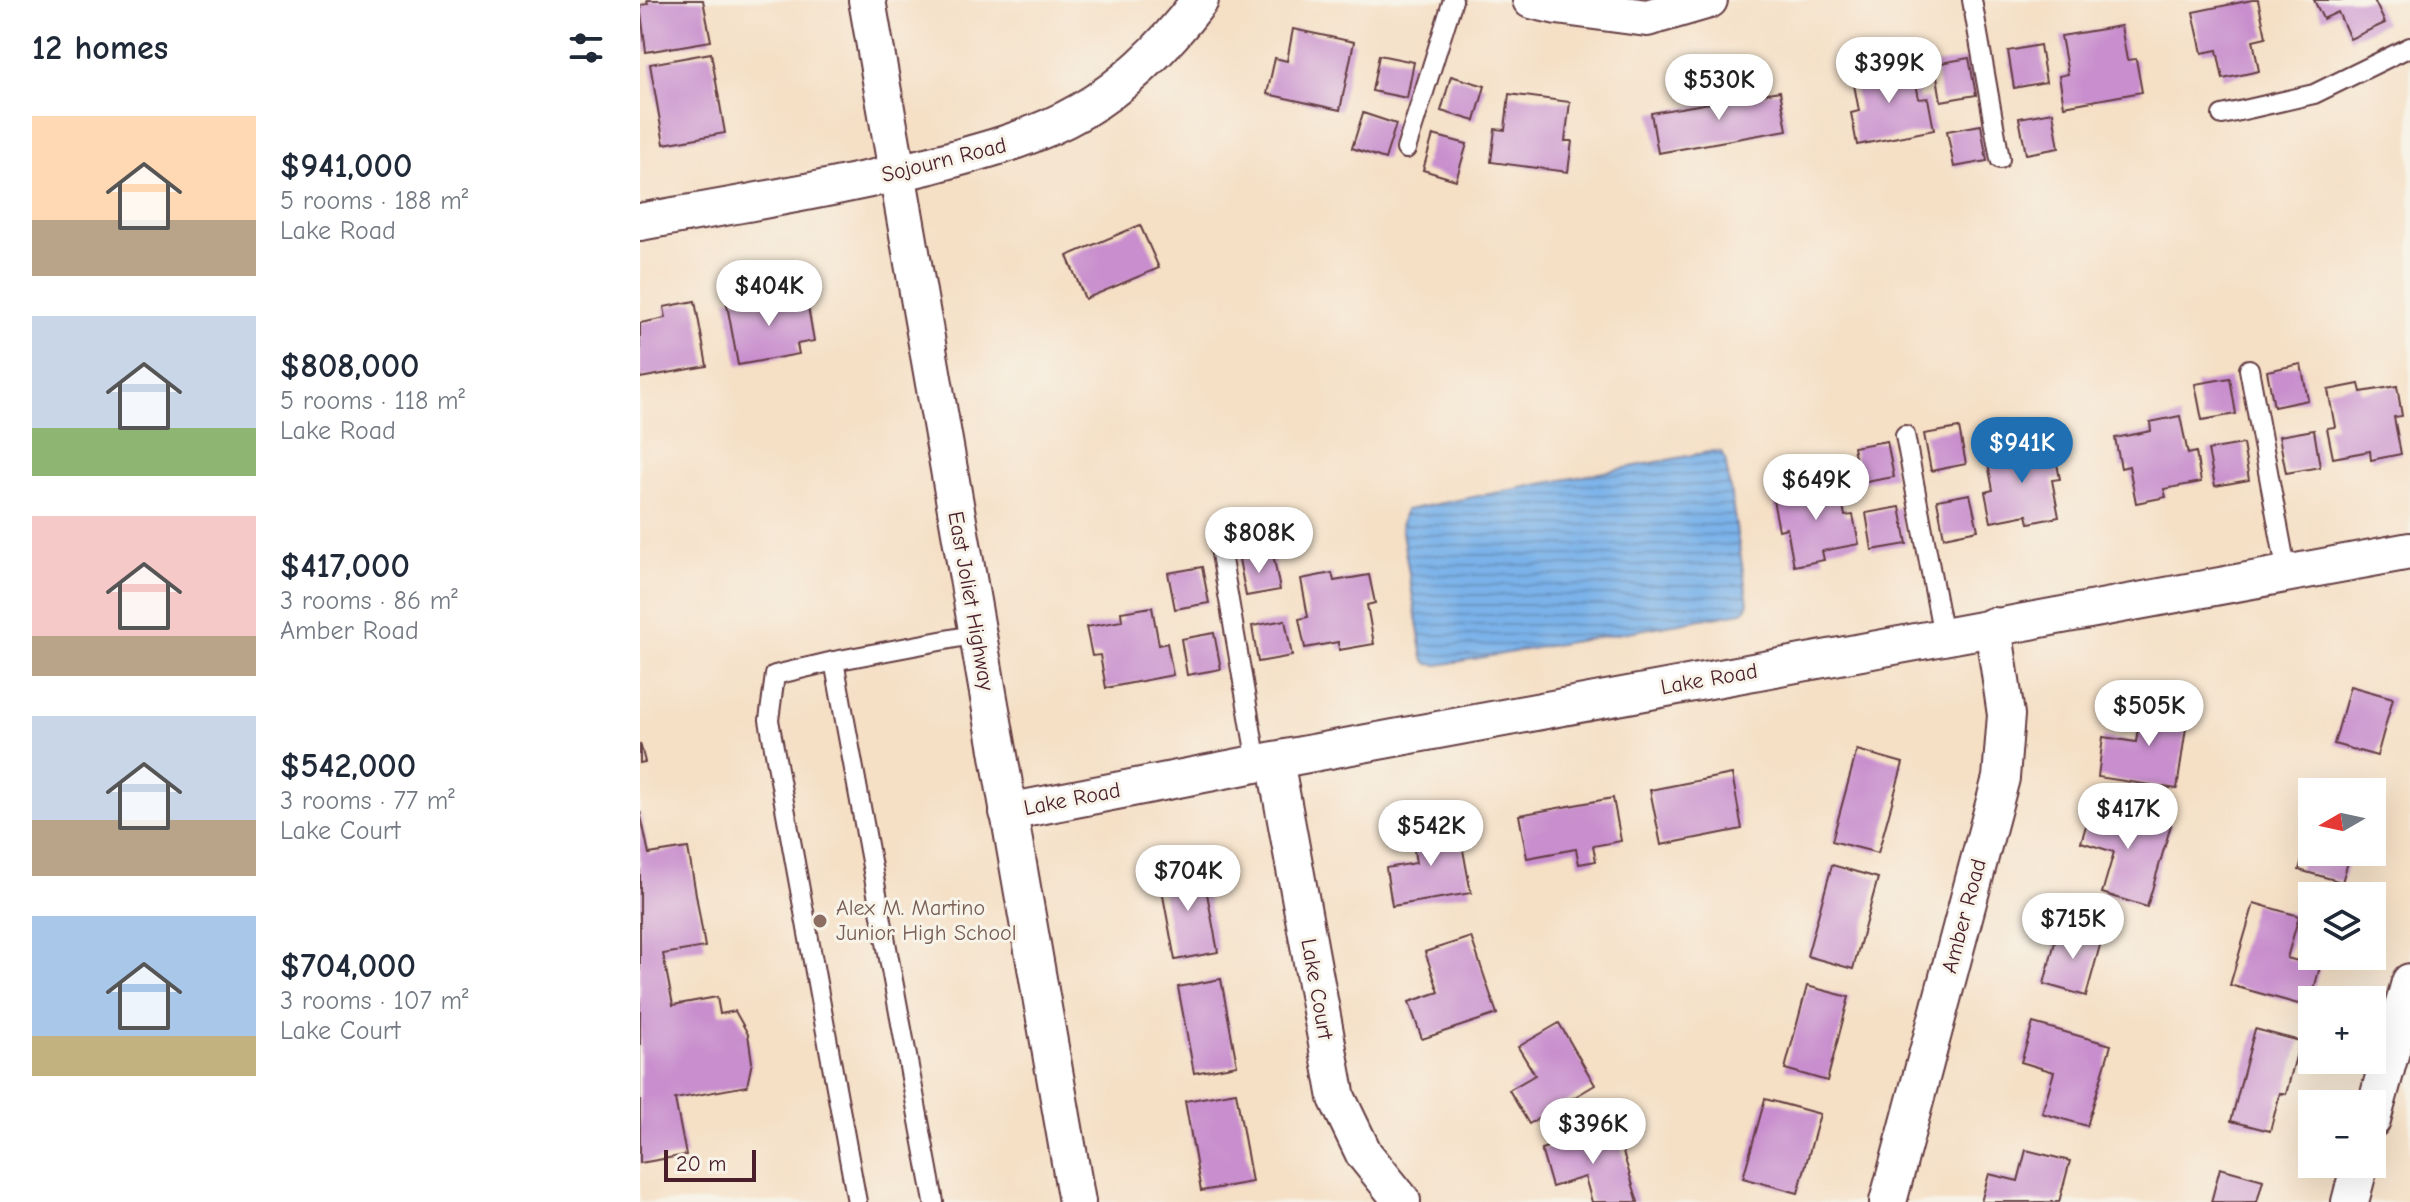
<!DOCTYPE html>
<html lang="en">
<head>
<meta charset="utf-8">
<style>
  body { margin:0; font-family:"Comic Neue",sans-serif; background:#f6f6f7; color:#1f2937; height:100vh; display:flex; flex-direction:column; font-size:30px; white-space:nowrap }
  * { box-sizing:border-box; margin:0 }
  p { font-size:26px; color:#747a83 }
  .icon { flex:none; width:44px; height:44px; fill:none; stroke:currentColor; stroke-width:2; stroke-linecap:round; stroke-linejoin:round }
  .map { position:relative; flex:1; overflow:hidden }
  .sheet { display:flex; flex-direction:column; background:#fff; width:640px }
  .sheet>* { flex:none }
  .needle { width:52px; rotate:261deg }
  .fabs { position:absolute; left:1658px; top:778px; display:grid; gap:16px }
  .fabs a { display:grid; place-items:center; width:88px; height:88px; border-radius:0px; background:#fff; box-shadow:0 8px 32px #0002; font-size:40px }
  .scale { position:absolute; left:24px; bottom:20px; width:92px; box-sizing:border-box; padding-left:8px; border:4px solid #4a1f2b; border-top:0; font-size:22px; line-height:28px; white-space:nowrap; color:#4a1f2b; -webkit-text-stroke:6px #f7f3e8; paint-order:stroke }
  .price { position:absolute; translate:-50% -68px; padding:0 18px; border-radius:28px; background:#fff; color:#222; font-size:26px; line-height:52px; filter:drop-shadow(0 2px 4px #0008) }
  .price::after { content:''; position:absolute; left:50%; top:48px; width:24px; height:18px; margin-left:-12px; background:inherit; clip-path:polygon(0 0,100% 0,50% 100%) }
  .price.selected { background:#1f6fb2; color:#fff }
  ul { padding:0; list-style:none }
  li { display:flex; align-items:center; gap:24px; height:200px; padding:0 32px }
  li span { display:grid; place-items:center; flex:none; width:224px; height:160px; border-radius:0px; color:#555 }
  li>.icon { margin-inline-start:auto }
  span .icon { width:96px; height:96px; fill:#fffc; stroke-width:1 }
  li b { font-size:34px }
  h2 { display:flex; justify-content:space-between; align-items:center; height:96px; padding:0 32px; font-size:34px }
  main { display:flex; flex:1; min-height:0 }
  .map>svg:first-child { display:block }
  .water { fill:url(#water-rules); stroke:#62688a; stroke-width:2 }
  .building { fill:#c88ecd }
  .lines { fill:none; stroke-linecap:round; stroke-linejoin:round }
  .service-casing { stroke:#643c42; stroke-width:22 }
  .minor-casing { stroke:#643c42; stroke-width:40 }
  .service { stroke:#fff; stroke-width:18 }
  .minor { stroke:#fff; stroke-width:36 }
  .education-dot { fill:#8d6e63; stroke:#f7f3e8; stroke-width:3 }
  .labels { text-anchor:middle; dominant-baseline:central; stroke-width:6; stroke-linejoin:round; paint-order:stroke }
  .street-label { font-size:22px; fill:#4a1f2b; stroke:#f7f3e8 }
  .education-label { font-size:22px; fill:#785e54; stroke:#f7f3e8; text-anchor:start }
</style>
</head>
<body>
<main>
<section class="sheet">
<h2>12 homes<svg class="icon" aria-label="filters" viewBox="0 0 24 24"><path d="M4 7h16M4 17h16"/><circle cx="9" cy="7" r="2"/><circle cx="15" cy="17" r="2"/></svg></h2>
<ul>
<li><span style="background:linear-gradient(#ffd9b3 65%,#b9a48a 0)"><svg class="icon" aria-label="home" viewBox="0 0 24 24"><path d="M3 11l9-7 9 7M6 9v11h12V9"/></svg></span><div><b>$941,000</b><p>5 rooms · 188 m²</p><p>Lake Road</p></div></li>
<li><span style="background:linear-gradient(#c9d6e8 70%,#8fb573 0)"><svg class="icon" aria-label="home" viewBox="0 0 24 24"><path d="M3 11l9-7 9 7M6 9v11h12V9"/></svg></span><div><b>$808,000</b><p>5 rooms · 118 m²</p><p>Lake Road</p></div></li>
<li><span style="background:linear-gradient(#f6c9c9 75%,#b9a48a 0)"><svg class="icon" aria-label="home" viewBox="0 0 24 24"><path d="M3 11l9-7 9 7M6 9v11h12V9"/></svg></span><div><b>$417,000</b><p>3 rooms · 86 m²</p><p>Amber Road</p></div></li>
<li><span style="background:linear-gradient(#c9d6e8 65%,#b9a48a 0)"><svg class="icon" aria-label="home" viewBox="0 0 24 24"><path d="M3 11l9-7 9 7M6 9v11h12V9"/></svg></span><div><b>$542,000</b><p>3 rooms · 77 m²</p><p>Lake Court</p></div></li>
<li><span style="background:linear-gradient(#a9c7e8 75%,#c2b280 0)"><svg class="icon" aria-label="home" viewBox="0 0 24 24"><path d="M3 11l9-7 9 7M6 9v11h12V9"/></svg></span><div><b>$704,000</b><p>3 rooms · 107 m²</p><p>Lake Court</p></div></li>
</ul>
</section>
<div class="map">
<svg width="1770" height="1202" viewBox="0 0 1770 1202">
  <defs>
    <pattern id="water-rules" width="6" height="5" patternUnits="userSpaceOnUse" patternTransform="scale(2)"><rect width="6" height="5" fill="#7ab2e9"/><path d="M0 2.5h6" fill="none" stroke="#6690bd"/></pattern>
  </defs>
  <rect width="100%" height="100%" fill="#f7f3e8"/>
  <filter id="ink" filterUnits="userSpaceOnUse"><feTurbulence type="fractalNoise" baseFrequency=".0125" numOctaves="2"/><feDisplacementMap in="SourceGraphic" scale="16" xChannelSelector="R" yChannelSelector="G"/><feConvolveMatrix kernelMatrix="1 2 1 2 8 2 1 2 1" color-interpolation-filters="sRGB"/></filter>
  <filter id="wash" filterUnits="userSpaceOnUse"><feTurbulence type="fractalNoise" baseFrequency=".006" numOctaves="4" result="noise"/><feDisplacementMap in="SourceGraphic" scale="32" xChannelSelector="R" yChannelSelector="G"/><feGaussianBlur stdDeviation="1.8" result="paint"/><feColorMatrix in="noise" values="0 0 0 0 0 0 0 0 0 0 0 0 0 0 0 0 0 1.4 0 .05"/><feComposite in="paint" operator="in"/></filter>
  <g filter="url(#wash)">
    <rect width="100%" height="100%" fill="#f5dfc5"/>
    <!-- water -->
    <path class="water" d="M1074 451 1081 452 1085 458 1108 602 1107 608 1102 612 799 665 788 664 783 658 761 526 765 510Z"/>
    <g id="blocks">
      <!-- building -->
      <g class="building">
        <path d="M7 0H63L71 41 6 52 0 5 8 4Z"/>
        <path d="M1612 0H1618L1626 37 1613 40 1619 71 1583 79 1577 50 1562 53 1553 12Z"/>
        <path d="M1674 0H1734L1745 23 1710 39 1698 12 1683 19Z"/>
        <path d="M1481 26 1487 60 1496 59 1502 92 1424 106 1419 76 1428 74 1421 36Z"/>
        <path d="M653 29 714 42 700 110 627 94 635 58 647 61Z"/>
        <path d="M1400 45 1406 82 1374 88 1368 51Z"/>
        <path d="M71 53 85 133 24 144 10 64Z"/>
        <path d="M739 55 774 62 767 98 732 91Z"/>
        <path d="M1329 58 1336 95 1301 101 1295 64Z"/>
        <path d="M1272 63 1279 99 1288 98 1294 130 1217 145 1211 113 1219 111 1212 74Z"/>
        <path d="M811 76 845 86 835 121 801 111Z"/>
        <path d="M1140 91 1147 130 1018 153 1011 113Z"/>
        <path d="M869 94 930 102 925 141H932L928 172 851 162 855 129 865 130Z"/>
        <path d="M1413 112 1419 148 1386 154 1379 118Z"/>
        <path d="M723 113 756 124 745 159 712 148Z"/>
        <path d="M1341 125 1347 161 1314 167 1307 131Z"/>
        <path d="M793 135 827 144 816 180 783 170Z"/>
        <path d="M500 225 519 268 445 299 427 256Z"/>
        <path d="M115 294 117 304 166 295 174 341 157 344 159 354 98 365 86 299Z"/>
        <path d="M55 301 67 366 0 378V323L26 318 24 307Z"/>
        <path d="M1661 364 1668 400 1634 407 1627 371Z"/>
        <path d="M1590 378 1596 414 1562 420 1555 384Z"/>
        <path d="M1719 384 1721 392 1757 386 1762 416 1754 417 1761 454 1731 460 1730 451 1693 458 1687 428 1695 427 1688 390Z"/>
        <path d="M1540 416 1548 454 1556 452 1561 482 1524 489 1526 497 1496 503 1489 466 1481 468 1475 438 1511 431 1510 422Z"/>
        <path d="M1319 428 1326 464 1291 471 1284 434Z"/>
        <path d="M1674 430 1680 467 1646 473 1639 436Z"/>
        <path d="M1247 441 1254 477 1220 483 1213 447Z"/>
        <path d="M1603 444 1609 480 1575 486 1568 450Z"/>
        <path d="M1377 447 1379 456 1414 449 1420 479 1412 480 1419 517 1389 523 1387 515 1351 522 1345 492 1353 490 1346 453Z"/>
        <path d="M1198 479 1205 516 1213 515 1219 544 1182 551 1184 560 1154 566 1147 528 1139 530 1133 500 1169 493 1168 485Z"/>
        <path d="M1330 494 1338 530 1304 537 1297 500Z"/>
        <path d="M1260 507 1267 544 1232 550 1226 513Z"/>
        <path d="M633 554 640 590 606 596 599 559Z"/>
        <path d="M562 567 569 603 535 609 528 573Z"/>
        <path d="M692 573 694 581 729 575 735 603 727 605 734 644 699 650 698 642 665 648 659 619 668 617 661 579Z"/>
        <path d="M512 607 519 645 527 643 533 675 466 688 460 655 452 656 446 627 482 621 481 612Z"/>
        <path d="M645 620 652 656 618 662 612 626Z"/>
        <path d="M574 633 581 669 547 675 541 639Z"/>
        <path d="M1710 686 1753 698 1737 756 1694 744Z"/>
        <path d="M1502 700 1549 707 1537 789 1458 777 1463 737 1496 742Z"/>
        <path d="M0 743 5 762 0 763Z"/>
        <path d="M1217 750 1263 763 1238 853 1192 841Z"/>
        <path d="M1092 774 1102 829 1021 845 1010 790Z"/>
        <path d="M973 798 981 841 953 846 956 861 939 864 936 849 887 858 879 815Z"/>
        <path d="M1453 803 1531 825 1507 907 1462 893 1474 852 1441 842Z"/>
        <path d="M0 811 9 854 48 848 65 947 23 954 33 1005 77 997 80 1014 95 1011 108 1034 112 1062 107 1086 35 1099 46 1155 0 1163Z"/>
        <path d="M818 823 831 893 752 906 746 868 776 863 771 831Z"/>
        <path d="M1671 828 1672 852H1711L1702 882 1659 870Z"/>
        <path d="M1192 865 1238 878 1213 969 1167 956Z"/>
        <path d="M562 867 578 952 535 960 519 874Z"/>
        <path d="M1614 903 1659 916 1647 958 1680 967 1669 1007 1590 985Z"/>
        <path d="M1419 926 1462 938 1446 996 1404 984Z"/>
        <path d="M831 937 857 1014 782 1039 769 1002 799 992 785 952Z"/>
        <path d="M581 979 597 1065 554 1073 538 987Z"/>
        <path d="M1167 986 1209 997 1187 1081 1145 1069Z"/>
        <path d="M919 1023 955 1085 889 1124 869 1090 895 1075 878 1047Z"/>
        <path d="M1393 1023 1471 1045 1447 1126 1402 1113 1414 1072 1381 1062Z"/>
        <path d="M1615 1029 1660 1041 1646 1094 1640 1093 1630 1131 1591 1121Z"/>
        <path d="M596 1092 612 1182 561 1191 545 1101Z"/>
        <path d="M1125 1099 1180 1114 1158 1193 1103 1178Z"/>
        <path d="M975 1126 998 1202H952L945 1177 912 1187 901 1149Z"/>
        <path d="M1386 1150 1430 1161 1419 1202H1341L1349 1174 1378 1181Z"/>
        <path d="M1580 1168 1623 1180 1617 1202H1571Z"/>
      </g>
    </g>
  </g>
  <g filter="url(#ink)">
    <use href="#blocks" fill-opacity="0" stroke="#643c42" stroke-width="2"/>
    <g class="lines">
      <!-- service casing -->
      <g class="service-casing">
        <g id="service">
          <path d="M1332 0 1360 159"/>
          <path d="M1582 115 1674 94 1770 47"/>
          <path d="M766 149 813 0"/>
          <path d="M1609 369 1647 574"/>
          <path d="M1265 435 1303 636"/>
          <path d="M580 548 617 763"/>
          <path d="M194 661 294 1202"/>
          <path d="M217 1202 129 720 135 675 194 661 337 634"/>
        </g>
      </g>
      <!-- minor casing -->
      <g class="minor-casing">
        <g id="minor">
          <path d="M227 0 437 1202"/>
          <path d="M891 0 917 6 1007 18 1069 0"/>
          <path d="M0 222C96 205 192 189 287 166 340 152 393 139 441 111 489 83 527 44 560 0"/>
          <path d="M635 760 697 1098 724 1154 762 1201"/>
          <path d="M368 812 635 760 1770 551"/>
          <path d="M1732 1120 1770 982"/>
          <path d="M1248 1202 1361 778 1366 715 1353 626"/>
          <path d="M1710 1202 1720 1164"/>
        </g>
      </g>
      <!-- service -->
      <use href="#service" class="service"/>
      <!-- minor -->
      <use href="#minor" class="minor"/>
    </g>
  </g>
  <!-- markers -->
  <circle class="education-dot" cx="180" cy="921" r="8"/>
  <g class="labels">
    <!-- street labels -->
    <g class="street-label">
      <text transform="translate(304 160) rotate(-14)">Sojourn Road</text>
      <text transform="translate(331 601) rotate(80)">East Joliet Highway</text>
      <text transform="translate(1069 679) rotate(-10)">Lake Road</text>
      <text transform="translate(432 799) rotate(-11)">Lake Road</text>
      <text transform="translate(1324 916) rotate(-75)">Amber Road</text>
      <text transform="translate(677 989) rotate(80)">Lake Court</text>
    </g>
    <!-- education labels -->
    <g class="education-label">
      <text x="196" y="908">Alex M. Martino<tspan x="196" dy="25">Junior High School</tspan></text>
    </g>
  </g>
</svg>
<div class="fabs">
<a><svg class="needle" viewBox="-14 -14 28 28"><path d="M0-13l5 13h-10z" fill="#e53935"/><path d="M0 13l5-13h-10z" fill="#747a83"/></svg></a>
<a><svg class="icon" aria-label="layers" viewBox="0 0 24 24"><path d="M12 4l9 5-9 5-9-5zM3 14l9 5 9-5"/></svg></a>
<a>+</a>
<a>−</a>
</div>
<div class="scale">20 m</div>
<b class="price" style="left:1249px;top:105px">$399K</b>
<b class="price" style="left:1079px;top:122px">$530K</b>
<b class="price" style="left:129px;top:328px">$404K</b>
<b class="price selected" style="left:1382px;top:485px">$941K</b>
<b class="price" style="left:1176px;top:522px">$649K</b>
<b class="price" style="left:619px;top:575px">$808K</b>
<b class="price" style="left:1509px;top:748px">$505K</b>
<b class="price" style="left:1488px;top:851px">$417K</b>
<b class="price" style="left:791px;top:868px">$542K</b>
<b class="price" style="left:548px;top:913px">$704K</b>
<b class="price" style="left:1433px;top:961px">$715K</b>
<b class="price" style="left:953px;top:1166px">$396K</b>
</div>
</main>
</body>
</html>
